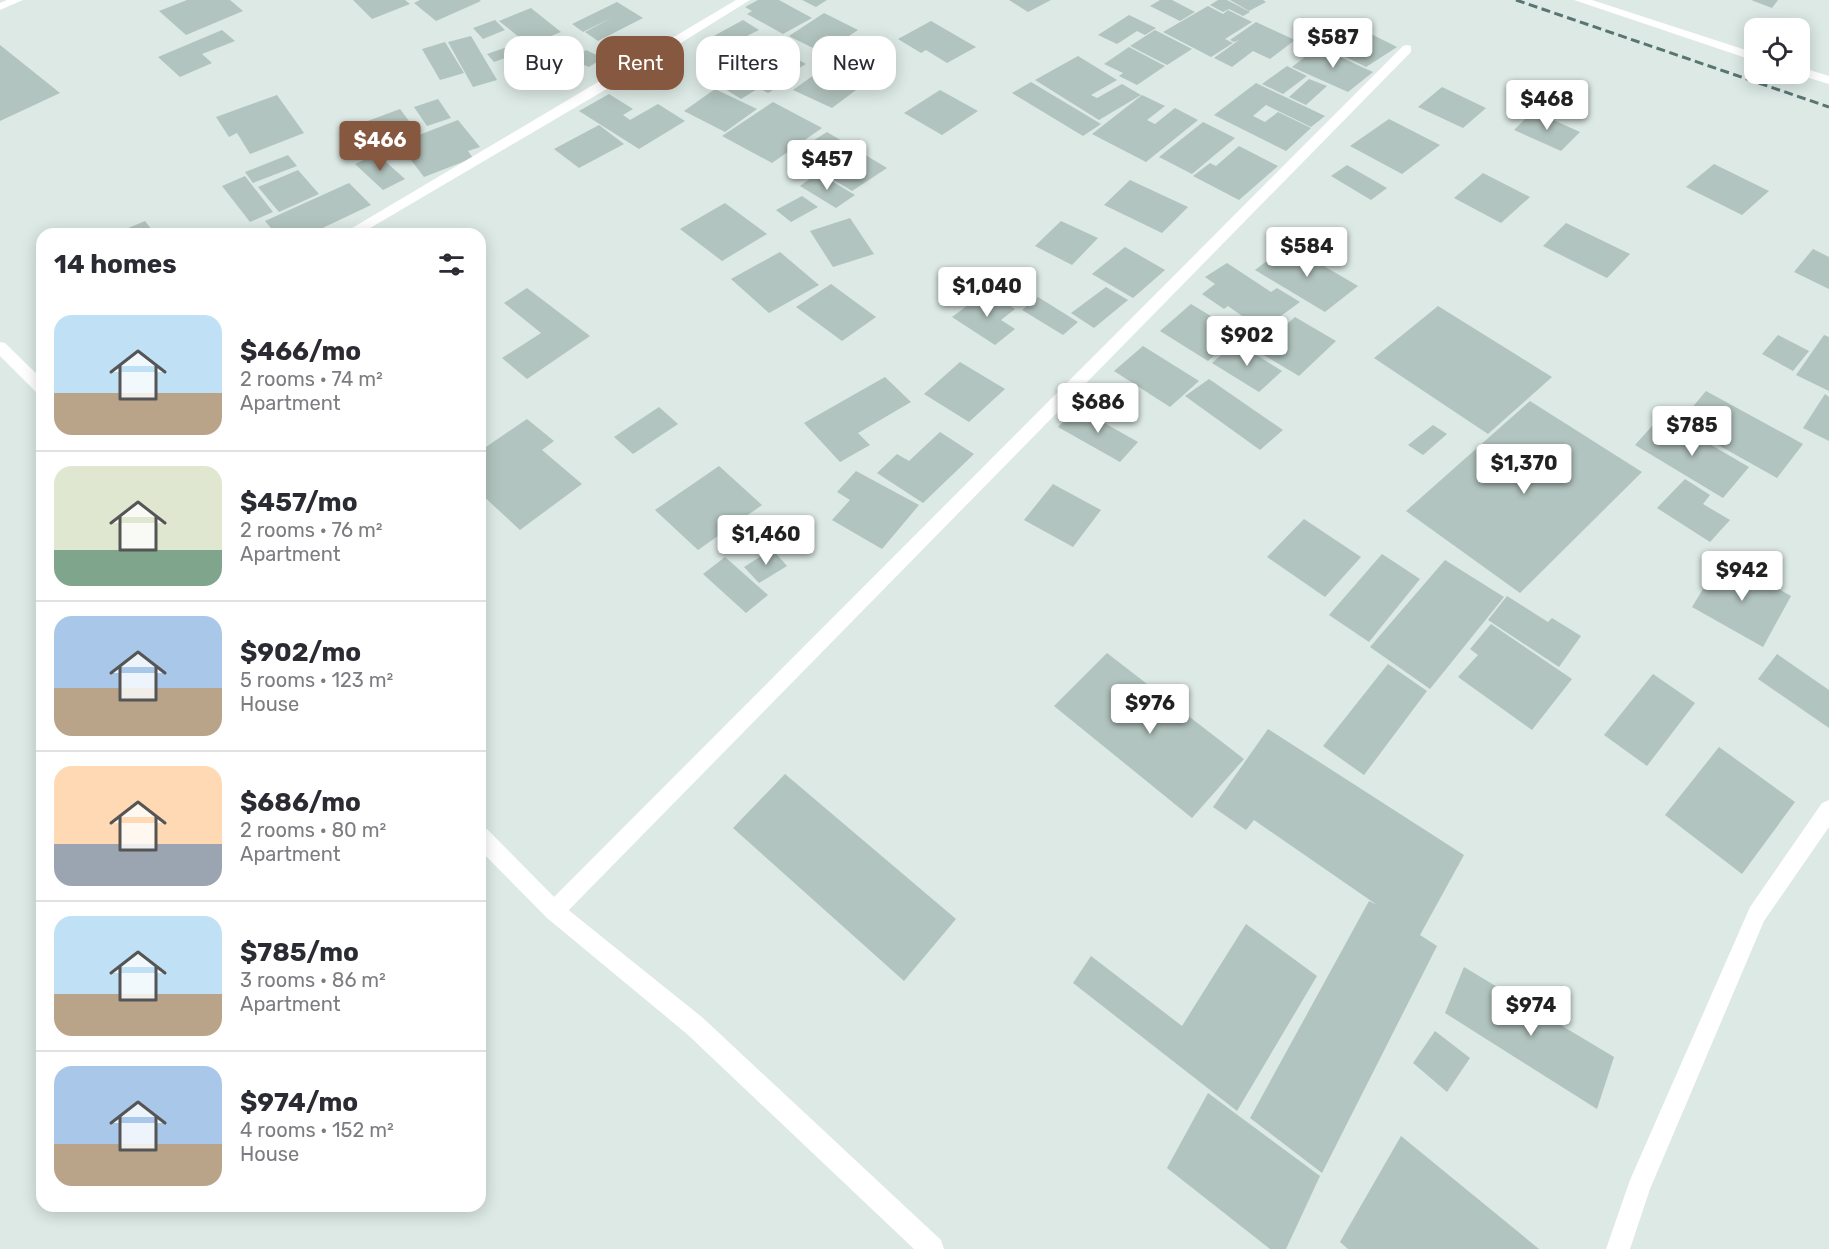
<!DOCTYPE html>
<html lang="en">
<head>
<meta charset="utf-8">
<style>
  body { margin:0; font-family:Rubik,sans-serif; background:#f2f2f3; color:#2b2b33; height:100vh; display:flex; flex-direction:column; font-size:22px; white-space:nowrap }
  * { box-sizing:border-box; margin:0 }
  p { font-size:20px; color:#7c7c81 }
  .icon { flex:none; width:33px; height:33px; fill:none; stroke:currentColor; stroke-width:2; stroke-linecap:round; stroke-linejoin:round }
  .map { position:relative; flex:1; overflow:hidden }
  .sheet { position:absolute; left:36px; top:228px; width:450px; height:984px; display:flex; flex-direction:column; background:#fff; border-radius:18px; box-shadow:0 3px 15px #0003 }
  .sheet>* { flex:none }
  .top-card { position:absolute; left:504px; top:36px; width:570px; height:54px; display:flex; gap:12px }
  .tools { position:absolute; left:1744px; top:18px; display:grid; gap:12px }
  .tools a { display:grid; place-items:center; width:66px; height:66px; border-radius:12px; background:#fff; box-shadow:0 3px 15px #0003; font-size:30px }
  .price { position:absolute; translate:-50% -51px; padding:0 14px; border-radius:6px; background:#fff; color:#222; font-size:20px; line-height:39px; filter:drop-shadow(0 2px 3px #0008) }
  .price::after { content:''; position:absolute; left:50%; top:36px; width:18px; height:14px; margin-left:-9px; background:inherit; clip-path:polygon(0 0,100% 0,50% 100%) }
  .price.selected { background:#86583f; color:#fff }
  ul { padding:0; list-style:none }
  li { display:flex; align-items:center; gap:18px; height:150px; padding:0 18px }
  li+li { border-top:2px solid #e1e1e2 }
  li span { display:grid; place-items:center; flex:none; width:168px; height:120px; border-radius:18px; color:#555 }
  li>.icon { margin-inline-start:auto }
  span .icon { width:72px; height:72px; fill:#fffc; stroke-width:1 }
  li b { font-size:26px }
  h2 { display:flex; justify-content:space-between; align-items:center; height:72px; padding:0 18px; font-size:26px }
  .pill { padding:0 21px; border-radius:18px; background:#fff; box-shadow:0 3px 15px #0003; font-size:21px; line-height:54px }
  .pill.selected { background:#86583f; color:#fff }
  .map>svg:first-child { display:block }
  .building { fill:#b2c4bf }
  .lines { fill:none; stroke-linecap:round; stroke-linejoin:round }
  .minor { fill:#fff; fill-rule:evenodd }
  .tertiary { fill:#fff; fill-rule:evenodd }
  .rail { stroke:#587571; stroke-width:3; stroke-dasharray:9 4.5; stroke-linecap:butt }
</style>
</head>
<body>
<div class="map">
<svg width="1829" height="1249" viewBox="0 0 1829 1249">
  <rect width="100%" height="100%" fill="#dce9e5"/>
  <!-- building -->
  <g class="building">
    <path d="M187 0H230L243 11 186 35 159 11Z"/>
    <path d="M353 0H405L410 4 372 19Z"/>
    <path d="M420 0H479L481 1 436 21 414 3Z"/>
    <path d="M758 0H779L812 18 783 34 747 14 752 11 745 7Z"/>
    <path d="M802 0H827L816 7Z"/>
    <path d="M1009 0H1051L1028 12Z"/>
    <path d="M1160 0H1172L1195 12 1180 21 1150 6Z"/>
    <path d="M1218 0H1227L1250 12 1243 16 1229 9 1223 12 1210 5Z"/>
    <path d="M1230 0H1263L1266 2 1249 11Z"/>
    <path d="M1751 0H1778L1772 8Z"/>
    <path d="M617 2 643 18 598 41 585 32 613 17 583 32 572 24Z"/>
    <path d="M1208 6 1223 14 1228 10 1252 22 1225 39 1233 43 1211 57 1163 32Z"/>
    <path d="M531 8 561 32 529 45 499 21Z"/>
    <path d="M824 13 858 30 823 53 789 36Z"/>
    <path d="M1129 15 1156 28 1145 35 1137 31 1117 44 1098 35Z"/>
    <path d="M495 20 505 30 483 39 473 28Z"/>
    <path d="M743 20 759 30 741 39 771 57 755 66 785 83 768 93 759 88 741 99 709 79 744 59 710 38Z"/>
    <path d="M931 21 976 47 947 63 926 50 921 53 898 39Z"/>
    <path d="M1256 22 1295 40 1270 59 1253 51 1232 67 1214 58 1239 40 1234 42 1230 40Z"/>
    <path d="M1357 27 1397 47 1366 67 1326 47Z"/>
    <path d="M222 30 235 41 202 54 212 63 180 77 158 57Z"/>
    <path d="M1155 30 1192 49 1167 65 1130 46Z"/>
    <path d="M471 36 497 80 473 87 448 42Z"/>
    <path d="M445 42 464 73 440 80 422 49Z"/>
    <path d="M521 42 528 50 494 62 487 54Z"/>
    <path d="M0 45 60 93 0 121Z"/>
    <path d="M1129 47 1165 66 1137 85 1119 76 1123 73 1104 64Z"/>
    <path d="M1318 47 1373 72 1348 92 1292 67Z"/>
    <path d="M586 50 603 58 589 67 571 60Z"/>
    <path d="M786 53 806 64 780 79 761 68Z"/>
    <path d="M1078 56 1117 80 1091 95 1097 98 1122 84 1141 95 1099 120 1035 80Z"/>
    <path d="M1287 66 1307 76 1283 94 1262 84Z"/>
    <path d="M825 67 864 84 832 108 793 90Z"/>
    <path d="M1309 79 1327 86 1306 105 1289 97Z"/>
    <path d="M1031 82 1101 124 1083 136 1012 93Z"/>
    <path d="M1256 83 1325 116 1311 127 1266 105 1253 116 1265 122 1278 112 1311 128 1286 151 1214 115Z"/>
    <path d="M1442 87 1486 108 1463 128 1418 107Z"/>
    <path d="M715 89 757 109 725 132 684 111Z"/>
    <path d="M940 90 978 111 942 135 904 113Z"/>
    <path d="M609 94 633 109 623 115 630 120 658 104 685 121 639 149 579 111Z"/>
    <path d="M277 95 304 133 250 154 237 133 229 137 216 117Z"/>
    <path d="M1142 95 1165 106 1147 120 1155 124 1175 108 1198 120 1146 162 1092 134Z"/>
    <path d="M438 99 451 118 427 126 414 107Z"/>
    <path d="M773 102 822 128 772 163 722 136Z"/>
    <path d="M400 109 409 121 365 137 357 125Z"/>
    <path d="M1533 111 1580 132 1561 151 1514 130Z"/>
    <path d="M1389 119 1440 145 1402 174 1350 146Z"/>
    <path d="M458 120 480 147 468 151 473 158 424 177 398 143Z"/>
    <path d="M1203 122 1235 138 1192 174 1159 157Z"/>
    <path d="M599 125 624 144 579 168 554 149Z"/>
    <path d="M827 132 887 168 852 191 792 154Z"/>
    <path d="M1239 146 1278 166 1239 200 1193 176 1210 163 1216 166Z"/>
    <path d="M377 154 405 179 383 190 355 164Z"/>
    <path d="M288 155 297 166 253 183 245 172Z"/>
    <path d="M1714 164 1769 191 1742 215 1686 187Z"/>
    <path d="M1347 165 1387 188 1371 200 1331 176Z"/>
    <path d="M298 170 319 194 279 212 258 187Z"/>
    <path d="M818 173 855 195 836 208 800 186Z"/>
    <path d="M1483 173 1530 197 1501 223 1454 198Z"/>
    <path d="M245 176 273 212 250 222 222 186Z"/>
    <path d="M1130 180 1188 207 1162 233 1104 205Z"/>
    <path d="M349 183 371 205 310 234H276L265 221Z"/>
    <path d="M802 196 818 207 791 222 776 210Z"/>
    <path d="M725 203 767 234 722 261 680 229Z"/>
    <path d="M850 218 874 254 833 267 810 231Z"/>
    <path d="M145 221 155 234H114Z"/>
    <path d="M1061 221 1098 238 1072 265 1035 246Z"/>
    <path d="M1566 223 1630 254 1607 278 1543 246Z"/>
    <path d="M1288 245 1358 286 1325 312 1255 270Z"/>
    <path d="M1125 247 1165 270 1133 298 1092 274Z"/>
    <path d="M1813 249 1829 257V289L1794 272Z"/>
    <path d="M780 252 819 285 769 313 731 279Z"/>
    <path d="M1227 263 1271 292 1277 288 1300 302 1262 330 1228 306 1224 309 1202 294 1215 284 1205 277Z"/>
    <path d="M831 284 876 317 842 341 796 307Z"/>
    <path d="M1106 287 1128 300 1094 328 1071 313Z"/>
    <path d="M527 288 590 336 527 379 502 358 541 333 504 303Z"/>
    <path d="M987 291 1015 309 1001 320 1015 329 995 345 952 317Z"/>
    <path d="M1038 297 1078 322 1063 335 1022 310Z"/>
    <path d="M1191 304 1239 333 1208 361 1160 331Z"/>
    <path d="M1438 306 1552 377 1488 434 1374 358Z"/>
    <path d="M1295 317 1336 341 1299 376 1257 351Z"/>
    <path d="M1778 335 1809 351 1793 371 1762 354Z"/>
    <path d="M1824 335 1829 337V391L1796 375Z"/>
    <path d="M1236 342 1282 371 1259 392 1212 363Z"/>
    <path d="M1143 346 1199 381 1170 407 1114 371Z"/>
    <path d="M960 362 1005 389 969 422 924 394Z"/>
    <path d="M885 377 911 402 858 433 870 445 840 462 804 423Z"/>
    <path d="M1209 379 1283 430 1260 450 1185 396Z"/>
    <path d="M1706 391 1803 444 1777 478 1679 423Z"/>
    <path d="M1825 394 1829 397V441L1803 428Z"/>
    <path d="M1530 401 1642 472 1520 593 1406 511Z"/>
    <path d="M659 407 678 424 633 454 614 437Z"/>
    <path d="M1076 407 1138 442 1120 462 1058 427Z"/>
    <path d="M1661 416 1749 467 1723 498 1635 445Z"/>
    <path d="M527 419 554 441 542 450 582 484 520 530 480 493V451Z"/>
    <path d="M1433 425 1447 434 1423 455 1408 445Z"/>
    <path d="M940 432 974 454 923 503 877 473 897 454 909 461Z"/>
    <path d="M719 466 762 505 698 550 655 510Z"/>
    <path d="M856 471 919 505 882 549 832 520 850 500 837 492Z"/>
    <path d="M1685 479 1710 495 1703 504 1730 520 1710 542 1657 508Z"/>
    <path d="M1053 484 1101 510 1073 547 1024 520Z"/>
    <path d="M1304 519 1361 557 1325 597 1267 557Z"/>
    <path d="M772 549 787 566 759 583 744 567Z"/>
    <path d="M1382 554 1420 579 1369 642 1329 615Z"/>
    <path d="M725 557 768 595 746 613 703 574Z"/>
    <path d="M1722 558 1791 596 1763 647 1692 607Z"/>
    <path d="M1445 560 1504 597 1430 689 1370 647Z"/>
    <path d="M1507 596 1548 622 1552 618 1581 636 1559 667 1488 620Z"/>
    <path d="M1491 624 1572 679 1532 730 1458 677 1478 655 1470 649Z"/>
    <path d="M1107 653 1244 759 1192 818 1054 706Z"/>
    <path d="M1777 654 1829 690V728L1758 679Z"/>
    <path d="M1388 664 1427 691 1364 775 1323 746Z"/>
    <path d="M1653 674 1695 703 1647 766 1604 735Z"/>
    <path d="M1268 729 1464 855 1420 935 1437 946 1322 1173 1250 1118 1369 901 1377 905 1254 820 1246 830 1213 807Z"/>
    <path d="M1719 747 1795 802 1742 874 1665 815Z"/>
    <path d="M785 774 956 919 904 981 733 828Z"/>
    <path d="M1246 924 1317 976 1237 1111 1073 983 1091 956 1182 1026Z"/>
    <path d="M1464 967 1614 1057 1597 1109 1445 1013Z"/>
    <path d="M1435 1031 1470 1058 1447 1092 1413 1063Z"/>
    <path d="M1208 1093 1320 1176 1286 1249H1270L1167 1168Z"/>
    <path d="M1401 1136 1539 1249H1348L1340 1242Z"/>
  </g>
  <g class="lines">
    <!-- minor -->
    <g class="minor">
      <path d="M7 0H23L0 10V3Z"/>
      <path d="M736 0H750L610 87 360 234H342Z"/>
      <path d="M1574 0H1592L1755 53V61Z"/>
      <path d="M1407 45 1411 46V52L561 918 554 921 547 918 544 911 547 904 1403 46Z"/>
      <path d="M1800 67 1829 76V84L1796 74H1800Z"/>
      <path d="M1829 800V827L1764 921 1650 1189 1630 1249H1606L1630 1180 1750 907 1822 803Z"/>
    </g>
    <!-- tertiary -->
    <g class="tertiary">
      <path d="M0 342 5 343 42 379V395L37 393 0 356Z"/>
      <path d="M480 826 487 829 561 904 703 1018 941 1240 944 1249H914L687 1034 547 918 480 850Z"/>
    </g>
    <!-- rail -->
    <path class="rail" d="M1516 0 1829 107"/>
  </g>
</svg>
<div class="tools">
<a><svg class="icon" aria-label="locate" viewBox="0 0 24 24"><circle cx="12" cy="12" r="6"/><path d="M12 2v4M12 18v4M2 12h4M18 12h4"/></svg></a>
</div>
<b class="price" style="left:1333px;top:69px">$587</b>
<b class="price" style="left:1547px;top:131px">$468</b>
<b class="price selected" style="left:380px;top:172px">$466</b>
<b class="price" style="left:827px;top:191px">$457</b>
<b class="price" style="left:1307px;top:278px">$584</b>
<b class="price" style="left:987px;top:318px">$1,040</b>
<b class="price" style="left:1247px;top:367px">$902</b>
<b class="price" style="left:1098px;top:434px">$686</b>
<b class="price" style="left:1692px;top:457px">$785</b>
<b class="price" style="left:1524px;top:495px">$1,370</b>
<b class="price" style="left:766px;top:566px">$1,460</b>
<b class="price" style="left:1742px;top:602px">$942</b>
<b class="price" style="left:1150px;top:735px">$976</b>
<b class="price" style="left:1531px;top:1037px">$974</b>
<div class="top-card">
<a class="pill">Buy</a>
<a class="pill selected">Rent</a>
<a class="pill">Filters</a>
<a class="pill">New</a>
</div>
<section class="sheet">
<h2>14 homes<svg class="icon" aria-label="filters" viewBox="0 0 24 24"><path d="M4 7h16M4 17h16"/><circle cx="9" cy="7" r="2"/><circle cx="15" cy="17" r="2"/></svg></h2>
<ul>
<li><span style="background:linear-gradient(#bfe0f5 65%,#b9a48a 0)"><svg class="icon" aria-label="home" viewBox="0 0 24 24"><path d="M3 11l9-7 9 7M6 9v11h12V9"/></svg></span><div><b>$466/mo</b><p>2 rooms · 74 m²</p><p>Apartment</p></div></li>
<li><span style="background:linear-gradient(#dfe7d0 70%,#7fa58c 0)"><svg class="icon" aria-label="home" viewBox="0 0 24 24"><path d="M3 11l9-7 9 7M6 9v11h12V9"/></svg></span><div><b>$457/mo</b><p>2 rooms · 76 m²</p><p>Apartment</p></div></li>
<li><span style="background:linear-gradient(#a9c7e8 60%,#b9a48a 0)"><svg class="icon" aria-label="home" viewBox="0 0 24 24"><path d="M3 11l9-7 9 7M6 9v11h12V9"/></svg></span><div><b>$902/mo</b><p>5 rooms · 123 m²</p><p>House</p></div></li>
<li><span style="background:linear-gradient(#ffd9b3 65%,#9aa5b1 0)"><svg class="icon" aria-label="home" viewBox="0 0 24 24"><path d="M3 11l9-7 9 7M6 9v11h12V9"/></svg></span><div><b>$686/mo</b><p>2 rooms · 80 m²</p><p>Apartment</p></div></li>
<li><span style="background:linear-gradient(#bfe0f5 65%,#b9a48a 0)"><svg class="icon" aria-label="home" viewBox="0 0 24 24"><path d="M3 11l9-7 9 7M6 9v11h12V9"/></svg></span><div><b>$785/mo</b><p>3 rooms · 86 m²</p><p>Apartment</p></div></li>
<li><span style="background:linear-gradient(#a9c7e8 65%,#b9a48a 0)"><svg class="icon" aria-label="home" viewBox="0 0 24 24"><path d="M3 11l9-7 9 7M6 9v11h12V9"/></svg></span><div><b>$974/mo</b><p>4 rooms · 152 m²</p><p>House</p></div></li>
</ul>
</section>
</div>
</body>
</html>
